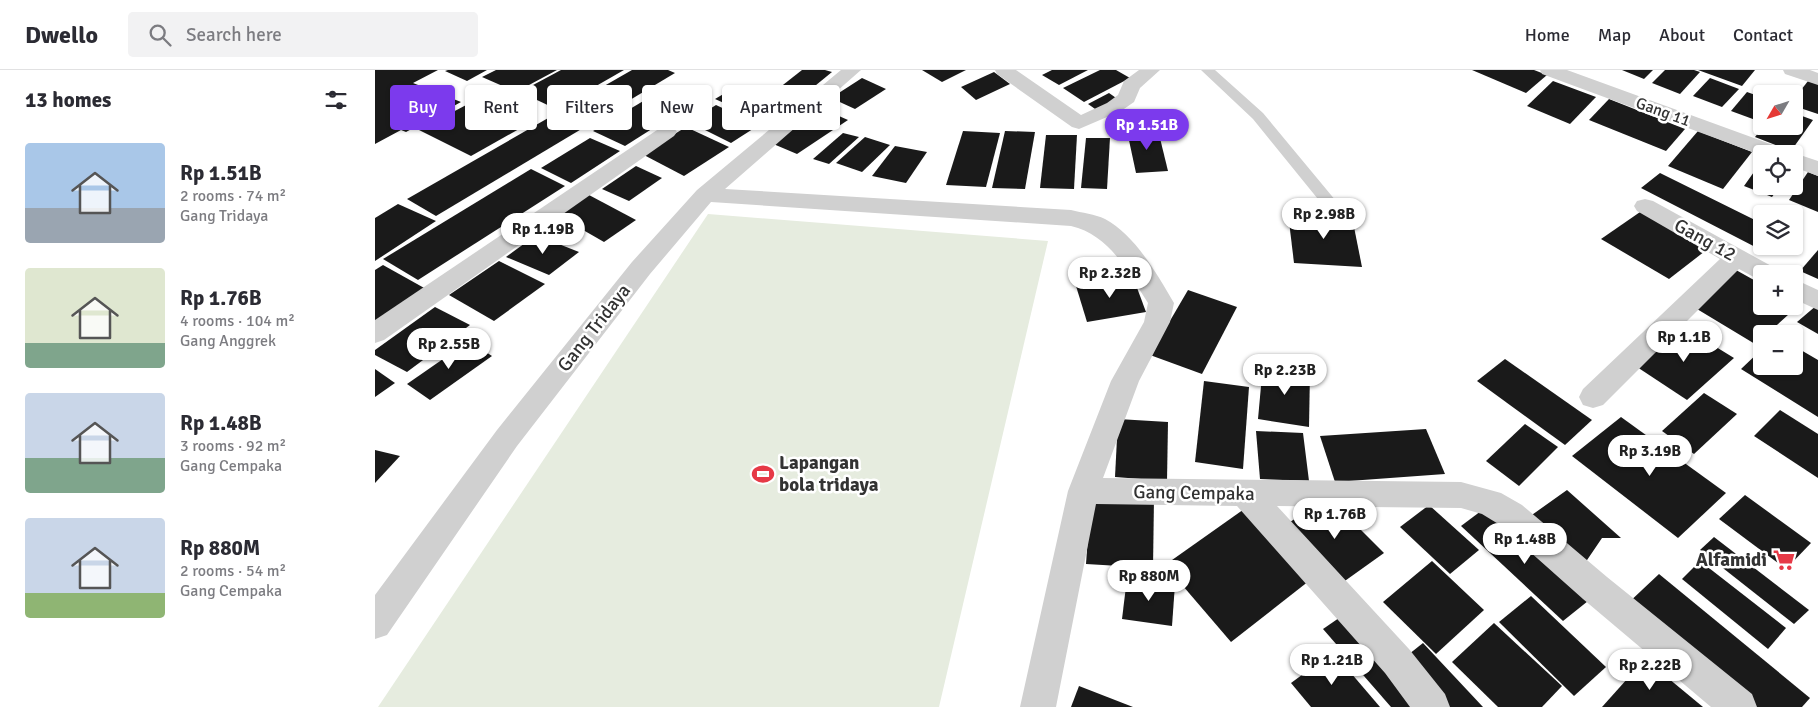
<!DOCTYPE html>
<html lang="en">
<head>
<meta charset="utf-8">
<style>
  body { margin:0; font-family:Signika,sans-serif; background:#f2f2f3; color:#2b2b33; height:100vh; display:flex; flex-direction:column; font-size:19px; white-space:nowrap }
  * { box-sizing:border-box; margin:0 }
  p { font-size:16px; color:#7c7c81 }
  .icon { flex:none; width:28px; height:28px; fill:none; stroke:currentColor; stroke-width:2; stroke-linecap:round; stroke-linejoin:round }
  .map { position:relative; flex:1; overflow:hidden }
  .panel { display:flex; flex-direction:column; background:#fff; width:375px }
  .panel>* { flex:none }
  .hud { position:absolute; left:15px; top:15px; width:475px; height:45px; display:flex; gap:10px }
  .needle { width:32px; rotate:231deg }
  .controls { position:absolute; left:1378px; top:15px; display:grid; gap:10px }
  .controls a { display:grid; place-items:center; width:50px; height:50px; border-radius:5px; background:#fff; box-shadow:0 1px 4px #0004; font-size:25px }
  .price { position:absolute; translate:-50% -42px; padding:0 11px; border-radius:18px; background:#fff; color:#222; font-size:16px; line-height:32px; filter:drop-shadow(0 1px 2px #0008) }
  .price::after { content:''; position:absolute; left:50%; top:30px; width:15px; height:11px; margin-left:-8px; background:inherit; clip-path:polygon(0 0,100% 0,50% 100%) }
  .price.on { background:#7c3aed; color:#fff }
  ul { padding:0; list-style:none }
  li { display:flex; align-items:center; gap:15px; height:125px; padding:0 25px }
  li span { display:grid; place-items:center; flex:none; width:140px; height:100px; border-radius:5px; color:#555 }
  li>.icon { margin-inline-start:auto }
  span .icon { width:60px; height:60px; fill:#fffc; stroke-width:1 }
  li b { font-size:21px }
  h2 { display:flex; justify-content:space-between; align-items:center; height:60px; padding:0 25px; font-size:21px }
  .chip { padding:0 18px; border-radius:5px; background:#fff; box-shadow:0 1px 4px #0004; font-size:18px; line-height:45px }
  .chip.on { background:#7c3aed; color:#fff }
  header { display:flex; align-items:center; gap:30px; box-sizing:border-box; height:70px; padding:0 25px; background:#fff; border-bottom:1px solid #e1e1e2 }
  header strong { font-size:24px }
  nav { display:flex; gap:28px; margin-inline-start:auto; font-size:18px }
  .search { width:350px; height:45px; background:#f2f2f3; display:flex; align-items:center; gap:12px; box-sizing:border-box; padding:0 18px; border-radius:5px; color:#7c7c81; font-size:19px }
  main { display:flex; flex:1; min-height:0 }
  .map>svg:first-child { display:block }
  .green { fill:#e6ecdf }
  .building { fill:#1a1a1a }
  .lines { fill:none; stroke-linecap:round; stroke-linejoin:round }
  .lane { fill:#d0d0d0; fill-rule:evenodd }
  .street { fill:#d0d0d0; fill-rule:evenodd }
  .labels { text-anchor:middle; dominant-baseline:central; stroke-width:5; stroke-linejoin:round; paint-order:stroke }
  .far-street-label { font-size:16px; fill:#333; stroke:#fff }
  .street-label { font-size:19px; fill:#333; stroke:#fff }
  .poi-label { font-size:19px; font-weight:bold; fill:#333; stroke:#fff; text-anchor:start }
</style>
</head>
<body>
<header>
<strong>Dwello</strong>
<div class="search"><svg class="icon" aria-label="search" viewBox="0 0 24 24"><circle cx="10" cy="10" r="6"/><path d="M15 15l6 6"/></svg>Search here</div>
<nav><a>Home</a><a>Map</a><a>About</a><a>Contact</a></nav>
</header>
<main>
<section class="panel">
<h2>13 homes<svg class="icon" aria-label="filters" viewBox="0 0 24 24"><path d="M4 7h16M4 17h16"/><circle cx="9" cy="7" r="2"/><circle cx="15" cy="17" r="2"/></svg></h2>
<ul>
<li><span style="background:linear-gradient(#a9c7e8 65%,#9aa5b1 0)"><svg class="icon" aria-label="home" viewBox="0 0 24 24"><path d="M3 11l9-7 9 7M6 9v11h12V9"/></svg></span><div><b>Rp 1.51B</b><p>2 rooms · 74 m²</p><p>Gang Tridaya</p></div></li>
<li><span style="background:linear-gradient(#dfe7d0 75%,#7fa58c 0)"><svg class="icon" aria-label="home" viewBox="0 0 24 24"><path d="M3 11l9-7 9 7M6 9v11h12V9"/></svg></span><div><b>Rp 1.76B</b><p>4 rooms · 104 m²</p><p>Gang Anggrek</p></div></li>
<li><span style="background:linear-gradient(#c9d6e8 65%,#7fa58c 0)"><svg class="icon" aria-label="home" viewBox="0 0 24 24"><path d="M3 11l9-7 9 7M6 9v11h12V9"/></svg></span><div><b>Rp 1.48B</b><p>3 rooms · 92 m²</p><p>Gang Cempaka</p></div></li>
<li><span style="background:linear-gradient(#c9d6e8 75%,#8fb573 0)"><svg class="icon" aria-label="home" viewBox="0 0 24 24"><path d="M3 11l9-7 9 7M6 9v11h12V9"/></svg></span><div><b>Rp 880M</b><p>2 rooms · 54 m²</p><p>Gang Cempaka</p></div></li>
</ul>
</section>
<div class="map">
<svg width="1443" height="637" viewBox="0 0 1443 637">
  <rect width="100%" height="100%" fill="#fff"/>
  <!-- green -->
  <path class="green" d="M333 144 673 171 564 637H3Z"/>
  <!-- building -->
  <g class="building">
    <path d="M0 0H63L38 13 86 32 31 62 26 60 0 74Z"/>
    <path d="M73 0H112L92 11 70 1Z"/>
    <path d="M121 0H182L141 22 107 7Z"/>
    <path d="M186 0H249L181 39 145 22Z"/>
    <path d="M257 0H293L300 3 61 146 32 129Z"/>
    <path d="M427 0H450L457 2 424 29 399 22Z"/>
    <path d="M547 0H591L567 12Z"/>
    <path d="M677 0H713L684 15 667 5Z"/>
    <path d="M725 0H741L755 8 709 32 688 18Z"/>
    <path d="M1097 0H1159L1172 5 1151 23Z"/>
    <path d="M1247 0H1278L1269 9Z"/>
    <path d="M1290 0H1319L1325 2 1305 24 1277 13Z"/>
    <path d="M1323 0H1380L1367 16Z"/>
    <path d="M619 2 635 14 601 30 586 17Z"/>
    <path d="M487 8 511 19 480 39 456 28Z"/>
    <path d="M1335 8 1364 19 1347 37 1318 26Z"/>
    <path d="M1178 11 1221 27 1195 54 1152 36Z"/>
    <path d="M1433 11 1443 14V44L1419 36V29Z"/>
    <path d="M362 16 414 37 392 52 340 29Z"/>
    <path d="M1372 22 1386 27V52L1356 41Z"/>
    <path d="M734 23 744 30 723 41 713 34Z"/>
    <path d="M1234 29 1310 59 1291 81 1214 50Z"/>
    <path d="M270 30 302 43 250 76 218 61Z"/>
    <path d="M93 34 144 59 96 86 44 60Z"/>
    <path d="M341 35 384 55 356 73 314 52Z"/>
    <path d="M448 39 473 50 422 84 396 73Z"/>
    <path d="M1419 43 1438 50 1416 81 1380 67 1389 56H1419Z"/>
    <path d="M311 57 354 77 309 106 267 84Z"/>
    <path d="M783 60 793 101 761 103 752 61Z"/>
    <path d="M588 61 625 63 611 117 571 115Z"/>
    <path d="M630 61 660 62 650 119 617 118Z"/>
    <path d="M1323 61 1377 82 1348 119 1293 96Z"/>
    <path d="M468 63 484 67 454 94 438 89Z"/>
    <path d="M671 65H702L699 119 665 118Z"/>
    <path d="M490 67 515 75 487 102 461 93Z"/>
    <path d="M215 68 245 81 196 113 166 98Z"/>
    <path d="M711 68H735L732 119 706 118Z"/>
    <path d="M520 76 552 82 531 113 497 106Z"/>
    <path d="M1386 92V116H1405L1397 127 1369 116Z"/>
    <path d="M261 96 287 108 254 131 227 119Z"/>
    <path d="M156 99 190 116 43 210 8 189Z"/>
    <path d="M1433 102 1443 106V142L1414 130Z"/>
    <path d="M1285 103 1386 153V176H1395L1390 182 1266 118Z"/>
    <path d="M214 125 261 150 229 172 182 145Z"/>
    <path d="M23 134 61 151 0 191V148Z"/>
    <path d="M1268 140 1334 178 1294 209 1226 169Z"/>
    <path d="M913 143 977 147 987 197 919 193Z"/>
    <path d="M161 165 204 182 174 205 131 187Z"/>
    <path d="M1443 180V209L1425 201Z"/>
    <path d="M124 191 170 214 119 251 74 225Z"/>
    <path d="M8 195 51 219 0 253V200Z"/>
    <path d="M1361 200 1386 214V236H1419V233L1424 235 1392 264H1386V269L1380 274 1317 236Z"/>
    <path d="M758 207 771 242 712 252 701 216Z"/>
    <path d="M813 220 862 237 827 304 775 285Z"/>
    <path d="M1442 235H1443V264L1422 252Z"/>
    <path d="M60 237 95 255 32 302 0 285V280Z"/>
    <path d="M1307 256 1359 288 1312 330 1259 295Z"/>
    <path d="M94 271 117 286 55 330 32 314Z"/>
    <path d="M1419 276 1443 290V347L1366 299 1386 280V296H1419Z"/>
    <path d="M1130 289 1217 350 1190 375 1102 311Z"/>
    <path d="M888 294 935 301 934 357 883 349Z"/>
    <path d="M0 299 20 313 0 327Z"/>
    <path d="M829 311 874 317 868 399 820 392Z"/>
    <path d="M1329 323 1362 344 1319 384 1287 361Z"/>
    <path d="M1405 340 1443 364V408L1379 366Z"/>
    <path d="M1246 347 1351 423 1303 468 1197 386Z"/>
    <path d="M743 349 793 352 792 411 740 407Z"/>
    <path d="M1150 354 1183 377 1144 416 1111 391Z"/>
    <path d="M1051 359 1070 404 960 412 945 366Z"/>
    <path d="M881 361 928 363 934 411 885 409Z"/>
    <path d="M0 380 25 386 0 413Z"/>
    <path d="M1192 420 1246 468H1227L1208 496 1154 447Z"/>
    <path d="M716 424 779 428 778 498 711 494Z"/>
    <path d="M1370 425 1436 473 1411 499 1344 449Z"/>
    <path d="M953 427 1009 483 967 513 912 454Z"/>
    <path d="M1054 435 1104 480 1075 504 1025 457Z"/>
    <path d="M872 437 939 507 856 572 790 495Z"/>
    <path d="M1110 438 1213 531 1188 551 1086 456Z"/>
    <path d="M1339 467 1434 540 1419 554 1325 480Z"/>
    <path d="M1057 491 1109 540 1061 584 1008 532Z"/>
    <path d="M1325 491 1411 558 1393 579 1307 509Z"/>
    <path d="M1284 504 1435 628 1427 637H1368L1250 536Z"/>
    <path d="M752 508 800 514 797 556 747 549Z"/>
    <path d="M1156 526 1231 597 1199 626 1124 552Z"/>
    <path d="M964 548 1043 637H1016L948 559Z"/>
    <path d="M1119 553 1187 616 1167 637H1123L1077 592Z"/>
    <path d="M1048 573 1108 637H1065L1024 592Z"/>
    <path d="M958 582 1005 637H936L916 613Z"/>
    <path d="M1270 589 1328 637H1227Z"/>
    <path d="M704 616 758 637H696Z"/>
  </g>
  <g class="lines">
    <!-- lane -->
    <path class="lane" d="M826 0H840L888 43 961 131 964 135 961 139H951L878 49Z"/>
    <!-- street -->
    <g class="street">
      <path d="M466 0H486L350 119 696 140C707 143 720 144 730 149 760 165 782 204 799 233L795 252 764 311 728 408 1086 412 1126 423 1147 435 1232 507 1377 624 1382 637H1336L1208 529 1125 455 1107 444 1086 438 902 436 1034 579 1070 624 1075 637H1035L1010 603 862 436 721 434 681 637H645L693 421 736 311 769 252 773 233C753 202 735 165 696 156L336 132 275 204 142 376 12 565 0 569V525L122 360 257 192 322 120Z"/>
      <path d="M620 0H641L706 45 732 33 743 25 749 11 764 0H785L765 18 759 32 746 41 704 59 697 57 622 4Z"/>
      <path d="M1165 0H1192L1409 79 1412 84H1386V85L1167 4Z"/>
      <path d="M1408 0H1435L1443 3V15L1410 4Z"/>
      <path d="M292 56 299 58 302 62 299 66 9 270 0 273V250L285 58Z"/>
      <path d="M1419 83 1443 91V106L1419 97Z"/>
      <path d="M1270 129 1278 131 1400 198 1403 204H1386V211L1364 199 1228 335 1218 338 1208 335 1204 327 1208 319 1345 189 1262 141 1259 136 1262 131Z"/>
      <path d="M1419 209 1443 220V240L1419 229Z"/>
    </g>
  </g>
  <!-- icons -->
  <defs>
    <g id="stadium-bare" transform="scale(1.725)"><path d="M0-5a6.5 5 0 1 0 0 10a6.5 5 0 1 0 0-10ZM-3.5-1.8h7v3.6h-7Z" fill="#e63946" stroke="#fff" stroke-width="2.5" paint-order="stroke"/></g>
    <g id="supermarket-bare" transform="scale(1.725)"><path d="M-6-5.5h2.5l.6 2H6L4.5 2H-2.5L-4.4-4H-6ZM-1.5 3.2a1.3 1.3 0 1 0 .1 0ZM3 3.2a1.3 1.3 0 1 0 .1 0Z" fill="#e63946" stroke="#fff" stroke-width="2.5" paint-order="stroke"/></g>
  </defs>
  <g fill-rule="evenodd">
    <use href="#stadium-bare" x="388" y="404"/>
    <use href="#supermarket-bare" x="1409" y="490"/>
  </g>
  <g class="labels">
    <!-- far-street labels -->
    <g class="far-street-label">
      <text transform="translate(1288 42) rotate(20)">Gang 11</text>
    </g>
    <!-- street labels -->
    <g class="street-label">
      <text transform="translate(1330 170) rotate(29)">Gang 12</text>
      <text transform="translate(219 258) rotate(-52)">Gang Tridaya</text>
      <text transform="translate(819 423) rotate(1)">Gang Cempaka</text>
    </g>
    <!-- poi labels -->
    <g class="poi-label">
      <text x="404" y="393">Lapangan<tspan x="404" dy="22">bola tridaya</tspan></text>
      <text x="1392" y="490" text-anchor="end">Alfamidi</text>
    </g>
  </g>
</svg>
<div class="controls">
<a><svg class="needle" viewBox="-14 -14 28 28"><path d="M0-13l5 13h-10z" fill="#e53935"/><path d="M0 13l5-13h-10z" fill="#7c7c81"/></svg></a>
<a><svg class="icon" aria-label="locate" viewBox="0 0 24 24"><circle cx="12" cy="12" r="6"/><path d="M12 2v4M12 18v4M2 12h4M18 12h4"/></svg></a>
<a><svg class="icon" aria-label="layers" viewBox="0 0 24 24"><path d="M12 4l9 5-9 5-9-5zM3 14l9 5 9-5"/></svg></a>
<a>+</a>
<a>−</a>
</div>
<b class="price on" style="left:772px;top:81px">Rp 1.51B</b>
<b class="price" style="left:949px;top:170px">Rp 2.98B</b>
<b class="price" style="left:168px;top:185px">Rp 1.19B</b>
<b class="price" style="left:735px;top:229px">Rp 2.32B</b>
<b class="price" style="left:1309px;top:293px">Rp 1.1B</b>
<b class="price" style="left:74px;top:300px">Rp 2.55B</b>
<b class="price" style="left:910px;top:326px">Rp 2.23B</b>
<b class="price" style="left:1275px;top:407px">Rp 3.19B</b>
<b class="price" style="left:960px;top:470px">Rp 1.76B</b>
<b class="price" style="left:1150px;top:495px">Rp 1.48B</b>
<b class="price" style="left:774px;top:532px">Rp 880M</b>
<b class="price" style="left:957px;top:616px">Rp 1.21B</b>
<b class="price" style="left:1275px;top:621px">Rp 2.22B</b>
<div class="hud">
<a class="chip on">Buy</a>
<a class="chip">Rent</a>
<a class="chip">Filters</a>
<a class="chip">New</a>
<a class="chip">Apartment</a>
</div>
</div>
</main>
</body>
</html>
